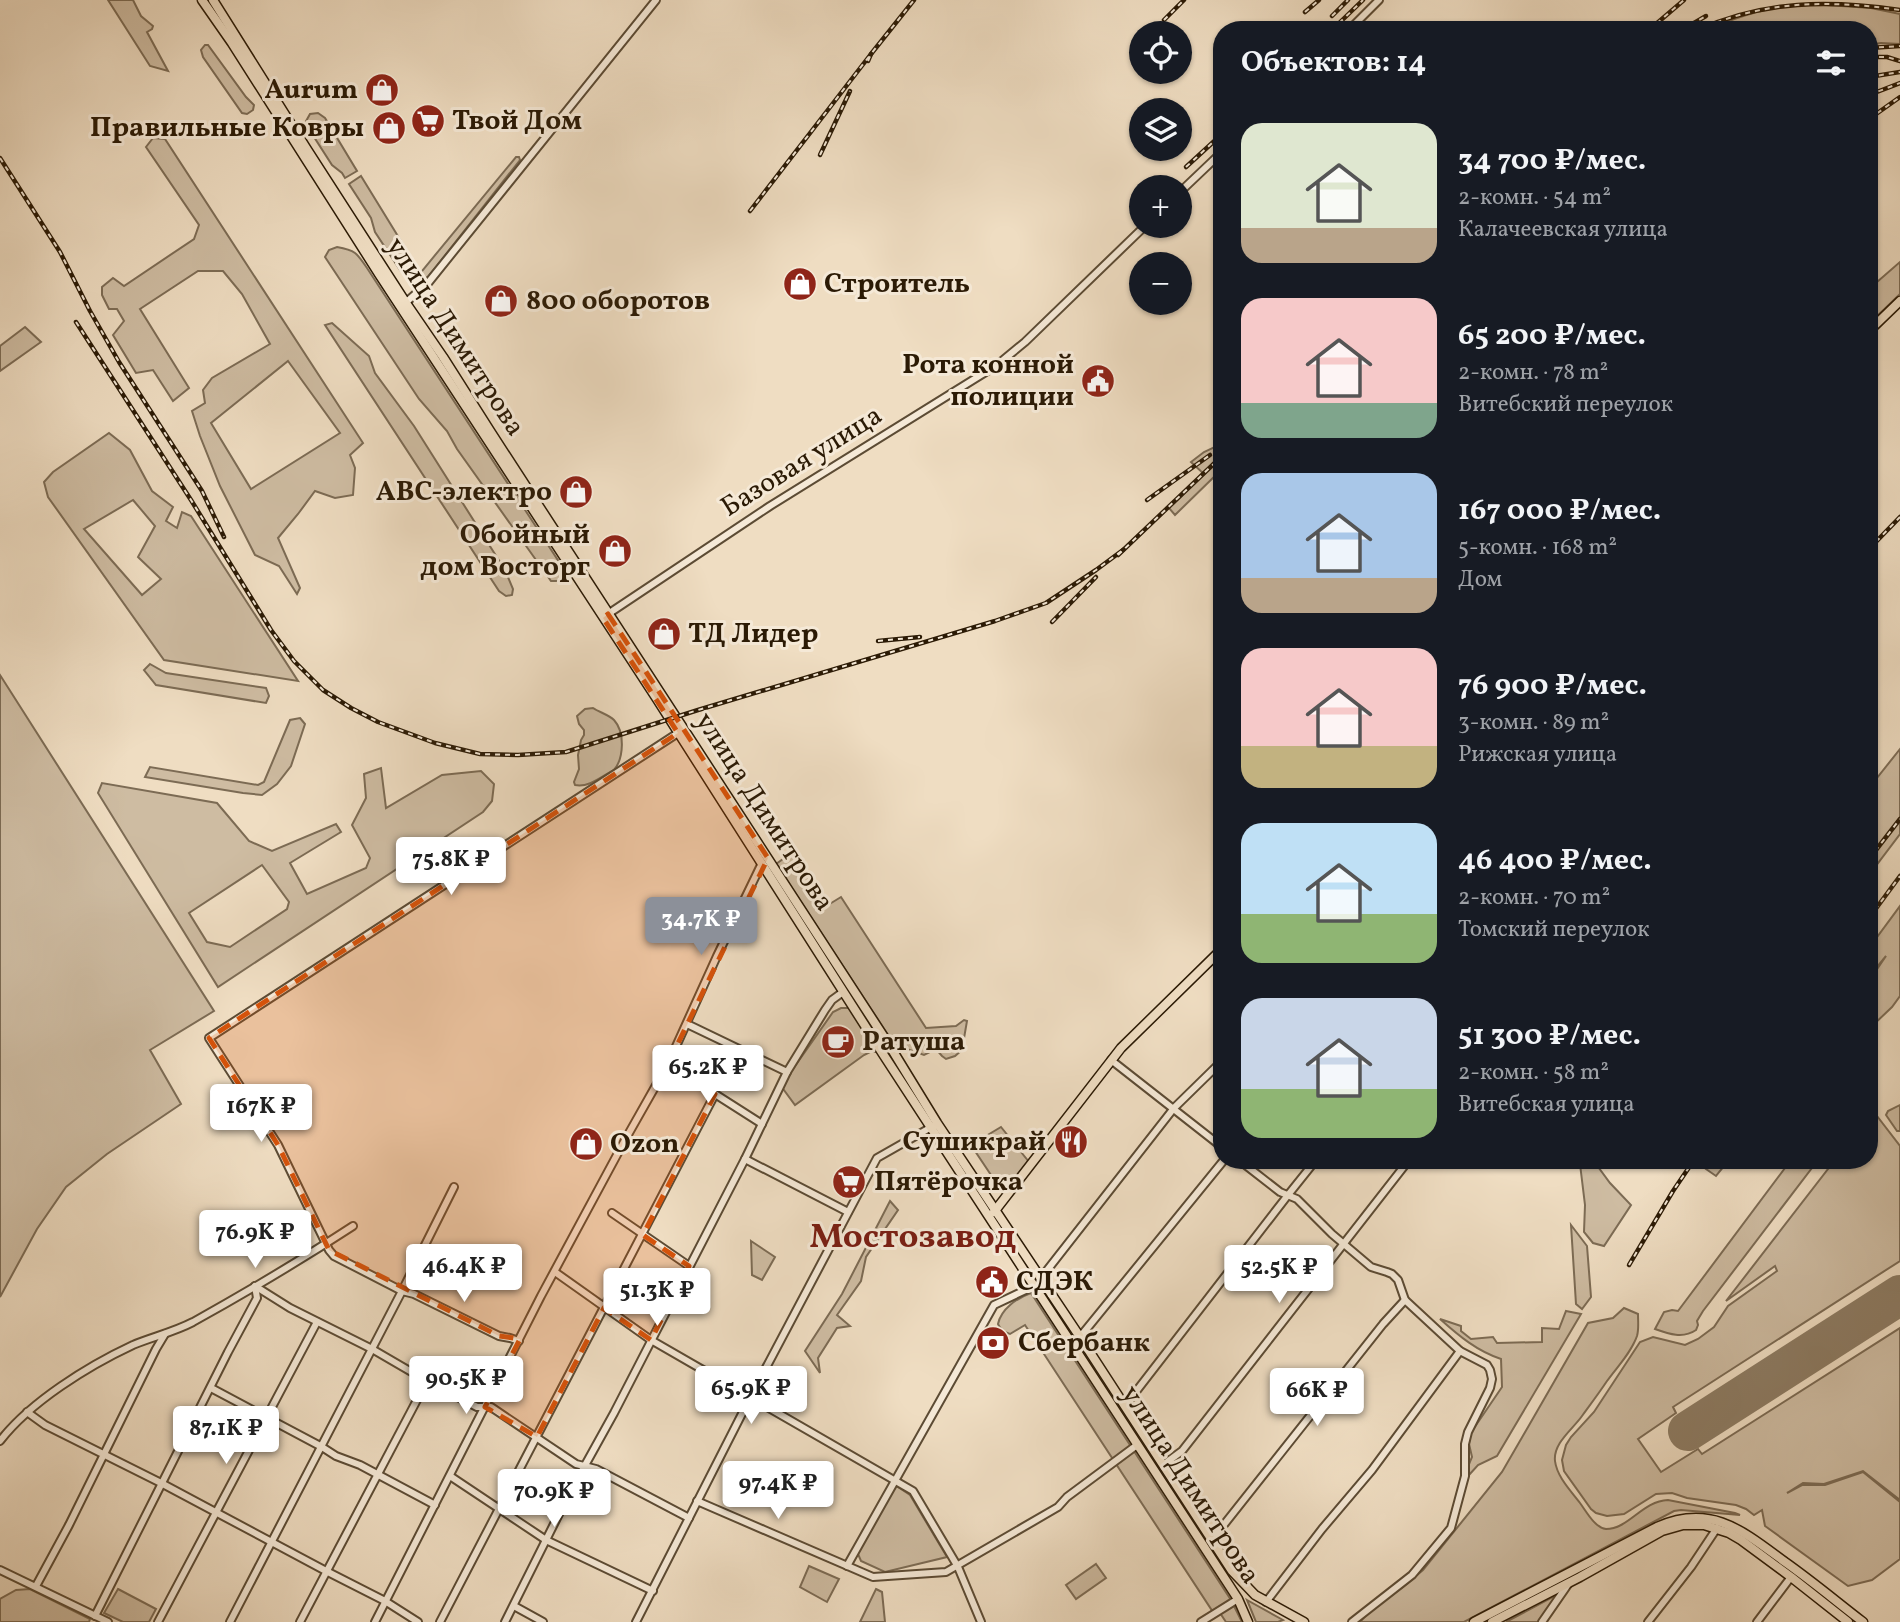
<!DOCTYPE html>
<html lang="ru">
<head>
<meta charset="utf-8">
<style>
  body { margin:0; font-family:Vollkorn,serif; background:#242831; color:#f1f3f6; height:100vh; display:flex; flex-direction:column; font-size:26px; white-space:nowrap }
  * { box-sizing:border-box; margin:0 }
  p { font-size:23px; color:#9ea1a6 }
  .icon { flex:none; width:38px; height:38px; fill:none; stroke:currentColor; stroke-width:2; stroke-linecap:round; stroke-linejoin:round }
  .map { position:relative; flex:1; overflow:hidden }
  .sheet { position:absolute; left:1213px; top:21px; width:665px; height:1148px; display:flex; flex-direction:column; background:#171b24; border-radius:28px; box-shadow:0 2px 5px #0004 }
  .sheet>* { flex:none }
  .controls { position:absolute; left:1129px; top:21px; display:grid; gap:14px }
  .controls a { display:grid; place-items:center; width:63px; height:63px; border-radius:50%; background:#171b24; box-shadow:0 2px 5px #0004; font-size:35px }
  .price { position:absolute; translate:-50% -60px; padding:0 16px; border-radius:7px; background:#fff; color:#222; font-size:23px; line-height:46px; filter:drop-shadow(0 2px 4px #0008) }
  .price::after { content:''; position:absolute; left:50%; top:42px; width:21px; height:16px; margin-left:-10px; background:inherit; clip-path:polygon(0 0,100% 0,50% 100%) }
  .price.active { background:#8c9099; color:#fff }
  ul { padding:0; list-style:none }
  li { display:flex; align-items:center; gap:21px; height:175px; padding:0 28px }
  li span { display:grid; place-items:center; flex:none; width:196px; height:140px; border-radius:21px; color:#555 }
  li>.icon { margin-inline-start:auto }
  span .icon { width:84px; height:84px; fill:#fffc; stroke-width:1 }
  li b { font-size:30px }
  h2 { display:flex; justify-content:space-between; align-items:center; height:84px; padding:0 28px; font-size:30px }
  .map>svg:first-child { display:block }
  .green { fill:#cebca2; stroke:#7c6b54; stroke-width:2; fill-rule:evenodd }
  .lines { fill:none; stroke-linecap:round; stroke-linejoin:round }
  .runway { stroke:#8d7c64; stroke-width:40 }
  .minor-casing { stroke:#5c4b34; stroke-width:10 }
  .major-casing { stroke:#2b1a05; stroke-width:11 }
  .minor { stroke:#f5e9d7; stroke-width:6 }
  .major { stroke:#efddc2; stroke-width:8 }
  .rail-casing { stroke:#2b1a05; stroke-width:4.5 }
  .rail { stroke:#f5e9d7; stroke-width:2; stroke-dasharray:5; stroke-linecap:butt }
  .marked { fill:#d5530b; fill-opacity:0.2; stroke:#d5530b; stroke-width:5; stroke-dasharray:14 9; stroke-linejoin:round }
  .labels { text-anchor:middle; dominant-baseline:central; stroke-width:6; stroke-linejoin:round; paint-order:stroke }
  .poi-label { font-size:28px; font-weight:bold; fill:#2b1a05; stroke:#f5e9d7; text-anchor:start }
  .street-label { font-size:28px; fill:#2b1a05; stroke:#f5e9d7 }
  .district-label { font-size:35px; font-weight:bold; fill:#7a1f14; stroke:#f5e9d7 }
</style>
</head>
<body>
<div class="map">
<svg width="1900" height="1622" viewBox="0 0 1900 1622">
  <rect width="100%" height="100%" fill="#efddc2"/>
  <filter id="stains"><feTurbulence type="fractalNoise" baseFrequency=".00286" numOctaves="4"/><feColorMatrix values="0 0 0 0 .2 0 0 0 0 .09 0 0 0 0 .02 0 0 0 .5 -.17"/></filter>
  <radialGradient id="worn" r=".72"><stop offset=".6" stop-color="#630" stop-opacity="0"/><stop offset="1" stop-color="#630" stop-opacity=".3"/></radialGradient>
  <!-- green -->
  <g class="green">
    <path d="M108 0H133L141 16 153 26 152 29 147 32 168 71 150 66Z"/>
    <path d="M1812 4 1871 8 1900 14V44L1881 43 1869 45V30H1707C1743 14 1772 6 1812 4Z"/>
    <path d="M205 45H208L246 97 254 105 253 110 247 114 242 113 203 57 201 50Z"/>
    <path d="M318 113 325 118 357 171 345 178 342 173 332 165 305 123 310 114Z"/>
    <path d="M153 138 165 139 363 443 350 455 355 468 353 495 335 498 315 491 298 514 278 538 300 588 297 594 279 566 255 555 220 486 200 436 192 411 205 403 203 390 212 378 270 344 242 294 223 271H198L140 309 189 388 173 401 153 370 136 373 113 335 124 321 117 309H109L102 295V287L113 278 124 286 194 239 199 225 146 147ZM288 361 340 433 251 489 211 423Z"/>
    <path d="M516 157H519L520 160 428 277 425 278 422 276V271Z"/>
    <path d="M361 176 412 259 409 261 416 272 413 276 406 275 400 270 375 232 371 218 349 184Z"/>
    <path d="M337 247C355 250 357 253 367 268L563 568 564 573 558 581H551L457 449 447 431 419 399 325 257 329 250Z"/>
    <path d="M1900 262V294L1869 324V289Z"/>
    <path d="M332 323 369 356 375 373 414 426 505 570 513 589 512 595 506 596 499 591 325 325Z"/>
    <path d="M25 327 41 342 0 371V346Z"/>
    <path d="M109 433 130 450 152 491 173 507 166 521 177 528 182 512 191 516 298 681 164 660 48 497 44 482 53 472ZM133 500 155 526 138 557 161 579 142 595 84 529Z"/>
    <path d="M1221 444V470L1175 515 1169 508 1204 474 1191 462 1204 452Z"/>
    <path d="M150 664 166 673 266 688 269 696 266 703 156 685 144 670Z"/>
    <path d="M0 675 214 1011 150 1050 181 1104 107 1154 66 1187 37 1229 0 1297Z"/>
    <path d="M593 708C599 712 609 715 614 720 625 732 624 758 614 770 602 776 589 788 575 785L574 782 579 769 578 755 581 740 584 735V730L579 724 577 716 585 709Z"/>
    <path d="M300 718 305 724 291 766 277 784 262 795 243 793 145 777 150 767 258 785 264 782 290 720Z"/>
    <path d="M1900 749V834L1869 875V788Z"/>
    <path d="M381 768 386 808 442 775 481 771 494 784 492 801 483 812 218 987 98 793 102 783 217 803 249 841 272 851 336 824 341 832 290 863 307 894 366 868 370 858 352 825 366 798 364 774ZM262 865 289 902 287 909 230 947 207 942 189 913Z"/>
    <path d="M793 852 828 905 841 897 926 1028 956 1026 964 1020 967 1021 962 1050 955 1056 946 1059 942 1056 936 1049 924 1055 901 1047 899 1044 896 1047 776 864Z"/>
    <path d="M1900 906V996L1892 1007 1869 1029V981L1886 956 1869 977V948Z"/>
    <path d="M841 1008H851L879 1048 876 1052H870L864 1055 795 1105 781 1086 833 1012Z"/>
    <path d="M1900 1105V1131H1897L1886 1115 1888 1111Z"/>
    <path d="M1877 1116 1900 1146V1261L1673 1407 1676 1413 1638 1439 1661 1472 1698 1449 1702 1454 1900 1328V1500L1863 1471 1824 1484 1803 1483 1787 1493 1802 1485H1825L1863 1472 1900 1502V1559L1872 1580 1848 1586 1765 1526 1762 1510 1754 1515 1746 1509 1736 1505 1687 1498 1672 1493 1656 1494 1624 1514 1607 1516 1596 1513 1591 1509 1564 1471 1562 1460 1566 1445 1571 1437 1594 1412 1640 1342 1653 1337 1685 1345 1698 1339 1714 1327 1728 1306 1777 1271 1775 1266 1726 1301 1835 1160H1869V1119Z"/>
    <path d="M1001 1127 1029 1162 1012 1183 1001 1190 971 1145Z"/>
    <path d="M1582 1160H1593L1610 1183 1631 1205 1604 1246 1593 1243 1584 1232 1585 1205 1580 1164Z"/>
    <path d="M1712 1160H1729L1716 1176 1706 1169Z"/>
    <path d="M1791 1160H1818L1703 1311 1697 1321 1698 1325 1696 1330C1683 1339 1669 1334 1655 1329L1664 1312 1672 1310 1678 1311Z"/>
    <path d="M890 1201 898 1210 866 1257 861 1281 837 1315 850 1326 837 1328 818 1358 820 1373 805 1351 842 1294Z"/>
    <path d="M1571 1225 1587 1246 1591 1297 1582 1309 1576 1304Z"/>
    <path d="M751 1241 775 1257 762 1280 752 1275Z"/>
    <path d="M1031 1293 1231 1600 1213 1612 1025 1325 1010 1334 1002 1331 998 1324C1001 1309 1017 1298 1031 1293Z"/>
    <path d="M1624 1308 1638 1314C1638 1322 1639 1329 1637 1336 1631 1353 1617 1367 1607 1381 1599 1393 1590 1405 1582 1416 1573 1429 1553 1443 1555 1461 1557 1477 1571 1491 1580 1503 1586 1511 1595 1528 1606 1529 1629 1529 1642 1501 1668 1500L1735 1513 1740 1515 1681 1510 1674 1511 1464 1622H1360L1368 1613 1404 1586 1423 1570 1502 1472 1588 1323 1613 1318Z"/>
    <path d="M1566 1311 1581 1314 1497 1456 1478 1465 1469 1475 1467 1469 1472 1457 1469 1444 1470 1434 1502 1387 1501 1359C1477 1351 1459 1336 1440 1319L1461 1326V1331L1471 1339 1493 1337 1497 1343 1542 1342V1328L1559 1329Z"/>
    <path d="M892 1483 910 1495 947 1557 885 1572 861 1561 855 1547Z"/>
    <path d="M1096 1564 1106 1578 1076 1599 1066 1585Z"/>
    <path d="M809 1566 839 1579 827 1602 800 1587Z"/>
    <path d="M30 1589 90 1619 89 1622H0V1599L16 1590Z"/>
    <path d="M118 1589 156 1609 149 1622H123L104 1613Z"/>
    <path d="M876 1589 882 1592 885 1622H860Z"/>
    <path d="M1560 1593 1540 1622H1506Z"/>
    <path d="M1247 1600 1283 1620 1278 1622H1256Z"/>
    <path d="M1233 1604 1242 1622H1226L1220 1613Z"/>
  </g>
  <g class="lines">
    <!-- runway -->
    <path class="runway" d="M1688 1431 1900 1295"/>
    <!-- minor casing -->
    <g class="minor-casing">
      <g id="minor">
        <path d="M1349 30 1379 0"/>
        <path d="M1180 192 1222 152"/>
        <path d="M403 305 428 283 656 0"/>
        <path d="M608 614 770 506 997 365 1025 342 1145 226"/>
        <path d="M687 1024 787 1072"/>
        <path d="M1111 1060 1222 1147"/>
        <path d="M668 1064 762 1124"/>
        <path d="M745 1159 848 1212"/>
        <path d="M1239 1160 1280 1192 1297 1199 1332 1234 1371 1267 1387 1272 1392 1274 1398 1280 1405 1300 1460 1351 1487 1365 1490 1370 1492 1379 1490 1388 1468 1432 1465 1444V1476L1451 1528 1412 1575 1352 1622"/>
        <path d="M612 1213 689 1266"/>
        <path d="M555 1272 651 1340 913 1491 958 1567 981 1622"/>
        <path d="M1041 1278 1174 1108 1222 1061"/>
        <path d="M255 1286 290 1308 372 1349 427 1381 477 1407H491L576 1464 596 1469 689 1518"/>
        <path d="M1080 1337 1224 1160"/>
        <path d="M519 1341 510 1338 499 1336 414 1294 402 1291 334 1256 329 1250 278 1145 209 1038 678 733"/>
        <path d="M211 1388 322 1447 336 1456 360 1465 435 1505"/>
        <path d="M1124 1405 1131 1398 1288 1195 1316 1160"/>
        <path d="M27 1412 45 1425 161 1483 326 1571 385 1601 418 1622"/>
        <path d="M0 1441C30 1402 88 1366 133 1345 152 1337 174 1332 193 1322 247 1292 301 1260 353 1226"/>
        <path d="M1163 1465 1182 1451 1409 1160"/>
        <path d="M450 1476 546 1540 653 1591"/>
        <path d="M697 1501 873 1577 946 1572 1058 1507 1067 1497 1137 1445"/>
        <path d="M1211 1541 1383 1324 1405 1300"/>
        <path d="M847 1566 994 1305 1034 1286"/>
        <path d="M0 1570 108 1622"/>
        <path d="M36 1586 69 1525 156 1349 165 1334"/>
        <path d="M1266 1602 1322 1529 1372 1470 1460 1351"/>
        <path d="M514 1606 543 1622"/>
        <path d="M95 1616 228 1352 257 1298 255 1286"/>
        <path d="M158 1622 317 1322"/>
        <path d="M230 1622 402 1291 454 1187"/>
        <path d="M300 1622 427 1381"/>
        <path d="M375 1622 541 1296 625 1140 668 1064 717 956 762 863"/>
        <path d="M440 1622 715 1094"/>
        <path d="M505 1622 568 1496 614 1413 745 1159 787 1072 825 1010 832 1000 843 992"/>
        <path d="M636 1622 750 1398 877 1158 935 1125"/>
        <path d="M1201 1622 1238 1599"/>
        <path d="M1542 1622 1569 1583"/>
        <path d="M1648 1622 1691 1567 1717 1528"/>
        <path d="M1757 1622 1791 1577"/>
      </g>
    </g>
    <!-- major casing -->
    <g class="major-casing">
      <g id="major">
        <path d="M202 0 232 43 379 274 657 699 883 1054 1238 1599 1248 1622"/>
        <path d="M213 0 306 148 406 303 443 357 490 431 891 1048 937 1123 1080 1337 1232 1571 1255 1595 1304 1622"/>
        <path d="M1869 331 1900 301"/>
        <path d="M994 1212 1121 1048 1222 949"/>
        <path d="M1474 1622 1657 1527C1711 1503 1743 1531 1785 1562 1812 1581 1837 1602 1863 1622"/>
        <path d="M1492 1622 1580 1577 1662 1531 1683 1525H1704L1729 1533 1741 1540 1791 1577 1848 1622"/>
      </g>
    </g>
    <!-- minor -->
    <use href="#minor" class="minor"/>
    <!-- major -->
    <use href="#major" class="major"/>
    <!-- rail casing -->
    <g class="rail-casing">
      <g id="rail">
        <path d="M1305 12 1319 0"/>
        <path d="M1332 16 1348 0"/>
        <path d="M1164 20 1184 0"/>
        <path d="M1332 30 1363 0"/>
        <path d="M1649 30 1684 0"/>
        <path d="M1682 30 1706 16"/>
        <path d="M1698 30C1765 0 1829 0 1900 10"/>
        <path d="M1869 48 1900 46"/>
        <path d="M1869 57H1887L1900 61"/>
        <path d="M868 61 871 54 914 0"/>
        <path d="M1869 77 1900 72"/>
        <path d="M1869 95 1900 83"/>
        <path d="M1869 119 1900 97"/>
        <path d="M820 155 850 91"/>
        <path d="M0 158 60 252 90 311 119 362 202 491 224 537"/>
        <path d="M1186 167 1222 134"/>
        <path d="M750 211 871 54"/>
        <path d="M76 322 191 500 271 630 294 661 323 690 351 708 378 722 435 743 480 754 518 755 566 752 698 710 995 621 1046 603 1096 570 1123 550"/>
        <path d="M1147 500 1210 455"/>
        <path d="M1869 549 1900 517"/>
        <path d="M1118 555 1222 456"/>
        <path d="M1052 622 1096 577"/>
        <path d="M878 641 920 637"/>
        <path d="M1869 859 1900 819"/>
        <path d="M1869 918 1900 876"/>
        <path d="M1629 1265 1673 1191 1694 1160"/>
      </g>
    </g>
    <!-- rail -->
    <use href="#rail" class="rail"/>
  </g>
  <!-- marked area -->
  <path class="marked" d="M608 614 768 858 668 1064 715 1094 643 1235 689 1266 651 1340 604 1308 537 1437 485 1407 520 1339 499 1336 329 1250 278 1145 209 1038 678 733 603 618Z"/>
  <!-- icons -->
  <defs>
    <g id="shop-disc" transform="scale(1.75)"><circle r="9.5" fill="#8f2418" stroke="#f5e9d7"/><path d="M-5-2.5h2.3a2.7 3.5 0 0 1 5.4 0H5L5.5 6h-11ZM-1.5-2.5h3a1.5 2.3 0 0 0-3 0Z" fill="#fff"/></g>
    <g id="supermarket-disc" transform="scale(1.75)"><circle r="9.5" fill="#8f2418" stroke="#f5e9d7"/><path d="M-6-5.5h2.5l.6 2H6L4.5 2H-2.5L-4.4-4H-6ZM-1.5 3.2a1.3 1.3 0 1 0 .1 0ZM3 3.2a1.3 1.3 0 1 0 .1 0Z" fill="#fff"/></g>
    <g id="civic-disc" transform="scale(1.75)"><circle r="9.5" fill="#8f2418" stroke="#f5e9d7"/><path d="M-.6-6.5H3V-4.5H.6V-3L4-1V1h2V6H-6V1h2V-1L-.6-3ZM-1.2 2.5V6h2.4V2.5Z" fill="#fff"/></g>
    <g id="cafe-disc" transform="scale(1.75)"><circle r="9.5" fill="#8f2418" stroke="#f5e9d7"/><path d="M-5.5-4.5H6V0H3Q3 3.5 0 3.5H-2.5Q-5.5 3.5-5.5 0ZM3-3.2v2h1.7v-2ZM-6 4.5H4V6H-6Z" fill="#fff"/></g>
    <g id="restaurant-disc" transform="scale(1.75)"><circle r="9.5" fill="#8f2418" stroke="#f5e9d7"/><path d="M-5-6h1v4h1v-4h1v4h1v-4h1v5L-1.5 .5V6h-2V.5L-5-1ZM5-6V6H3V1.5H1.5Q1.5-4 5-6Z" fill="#fff"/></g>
    <g id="bank-disc" transform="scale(1.75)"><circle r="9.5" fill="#8f2418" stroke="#f5e9d7"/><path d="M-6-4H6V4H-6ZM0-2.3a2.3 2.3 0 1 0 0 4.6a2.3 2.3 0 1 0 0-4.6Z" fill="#fff"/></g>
  </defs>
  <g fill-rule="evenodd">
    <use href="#shop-disc" x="382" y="90"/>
    <use href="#supermarket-disc" x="428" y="121"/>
    <use href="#shop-disc" x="389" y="128"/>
    <use href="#shop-disc" x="800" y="284"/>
    <use href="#shop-disc" x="501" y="301"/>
    <use href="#civic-disc" x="1098" y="381"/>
    <use href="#shop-disc" x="576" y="492"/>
    <use href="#shop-disc" x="615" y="551"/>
    <use href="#shop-disc" x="664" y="634"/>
    <use href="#cafe-disc" x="838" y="1042"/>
    <use href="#restaurant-disc" x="1071" y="1142"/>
    <use href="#shop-disc" x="586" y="1144"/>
    <use href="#supermarket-disc" x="849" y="1182"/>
    <use href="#civic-disc" x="992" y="1282"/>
    <use href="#bank-disc" x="993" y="1343"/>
  </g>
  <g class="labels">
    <!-- poi labels -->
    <g class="poi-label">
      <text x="358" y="90" text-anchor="end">Aurum</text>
      <text x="452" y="121">Твой Дом</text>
      <text x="364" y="128" text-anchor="end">Правильные Ковры</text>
      <text x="824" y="284">Строитель</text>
      <text x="526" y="301">800 оборотов</text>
      <text x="1074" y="365" text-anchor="end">Рота конной<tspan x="1074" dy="32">полиции</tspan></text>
      <text x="552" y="492" text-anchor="end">АВС-электро</text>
      <text x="590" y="535" text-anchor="end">Обойный<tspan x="590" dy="32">дом Восторг</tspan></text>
      <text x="688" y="634">ТД Лидер</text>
      <text x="862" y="1042">Ратуша</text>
      <text x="1046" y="1142" text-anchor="end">Сушикрай</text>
      <text x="610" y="1144">Ozon</text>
      <text x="874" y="1182">Пятёрочка</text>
      <text x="1016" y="1282">СДЭК</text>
      <text x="1018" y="1343">Сбербанк</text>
    </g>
    <!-- street labels -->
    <g class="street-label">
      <text transform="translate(455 337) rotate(57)">улица Димитрова</text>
      <text transform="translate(802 462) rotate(-32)">Базовая улица</text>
      <text transform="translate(764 812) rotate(57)">улица Димитрова</text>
      <text transform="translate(1190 1485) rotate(57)">улица Димитрова</text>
    </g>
    <!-- district labels -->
    <g class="district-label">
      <text x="913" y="1238">Мостозавод</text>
    </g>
  </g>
  <rect width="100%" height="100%" filter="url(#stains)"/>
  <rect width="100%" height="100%" fill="url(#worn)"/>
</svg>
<div class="controls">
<a><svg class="icon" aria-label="locate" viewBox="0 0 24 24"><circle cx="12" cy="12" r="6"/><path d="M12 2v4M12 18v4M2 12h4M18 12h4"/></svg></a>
<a><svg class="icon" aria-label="layers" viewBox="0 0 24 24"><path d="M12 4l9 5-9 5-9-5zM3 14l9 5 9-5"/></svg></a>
<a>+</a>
<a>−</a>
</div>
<b class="price" style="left:451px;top:897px">75.8K ₽</b>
<b class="price active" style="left:701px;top:957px">34.7K ₽</b>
<b class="price" style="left:708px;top:1105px">65.2K ₽</b>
<b class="price" style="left:261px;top:1144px">167K ₽</b>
<b class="price" style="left:255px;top:1270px">76.9K ₽</b>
<b class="price" style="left:464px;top:1304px">46.4K ₽</b>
<b class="price" style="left:1279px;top:1305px">52.5K ₽</b>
<b class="price" style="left:657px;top:1328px">51.3K ₽</b>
<b class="price" style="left:466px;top:1416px">90.5K ₽</b>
<b class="price" style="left:751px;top:1426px">65.9K ₽</b>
<b class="price" style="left:1317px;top:1428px">66K ₽</b>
<b class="price" style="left:226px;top:1466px">87.1K ₽</b>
<b class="price" style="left:778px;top:1521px">97.4K ₽</b>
<b class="price" style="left:554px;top:1529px">70.9K ₽</b>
<section class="sheet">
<h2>Объектов: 14<svg class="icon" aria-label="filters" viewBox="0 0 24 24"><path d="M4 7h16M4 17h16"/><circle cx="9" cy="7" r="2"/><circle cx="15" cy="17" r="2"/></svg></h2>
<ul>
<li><span style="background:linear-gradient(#dfe7d0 75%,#b9a48a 0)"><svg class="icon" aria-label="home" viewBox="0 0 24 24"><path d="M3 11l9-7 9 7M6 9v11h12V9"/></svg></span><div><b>34 700 ₽/мес.</b><p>2-комн. · 54 m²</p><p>Калачеевская улица</p></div></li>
<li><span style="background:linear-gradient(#f6c9c9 75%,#7fa58c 0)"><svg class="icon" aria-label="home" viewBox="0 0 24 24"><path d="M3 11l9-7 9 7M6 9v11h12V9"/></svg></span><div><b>65 200 ₽/мес.</b><p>2-комн. · 78 m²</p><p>Витебский переулок</p></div></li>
<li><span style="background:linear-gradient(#a9c7e8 75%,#b9a48a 0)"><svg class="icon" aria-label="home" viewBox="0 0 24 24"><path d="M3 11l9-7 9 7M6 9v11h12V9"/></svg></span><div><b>167 000 ₽/мес.</b><p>5-комн. · 168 m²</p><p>Дом</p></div></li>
<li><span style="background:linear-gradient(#f6c9c9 70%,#c2b280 0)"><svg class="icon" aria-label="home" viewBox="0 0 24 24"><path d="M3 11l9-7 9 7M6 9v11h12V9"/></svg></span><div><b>76 900 ₽/мес.</b><p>3-комн. · 89 m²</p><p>Рижская улица</p></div></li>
<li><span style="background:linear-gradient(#bfe0f5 65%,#8fb573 0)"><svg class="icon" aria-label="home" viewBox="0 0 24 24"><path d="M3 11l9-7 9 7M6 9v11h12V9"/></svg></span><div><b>46 400 ₽/мес.</b><p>2-комн. · 70 m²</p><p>Томский переулок</p></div></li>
<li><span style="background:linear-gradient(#c9d6e8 65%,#8fb573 0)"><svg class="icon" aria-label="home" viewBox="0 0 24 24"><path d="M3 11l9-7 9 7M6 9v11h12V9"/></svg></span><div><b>51 300 ₽/мес.</b><p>2-комн. · 58 m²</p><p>Витебская улица</p></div></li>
</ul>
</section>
</div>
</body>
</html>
